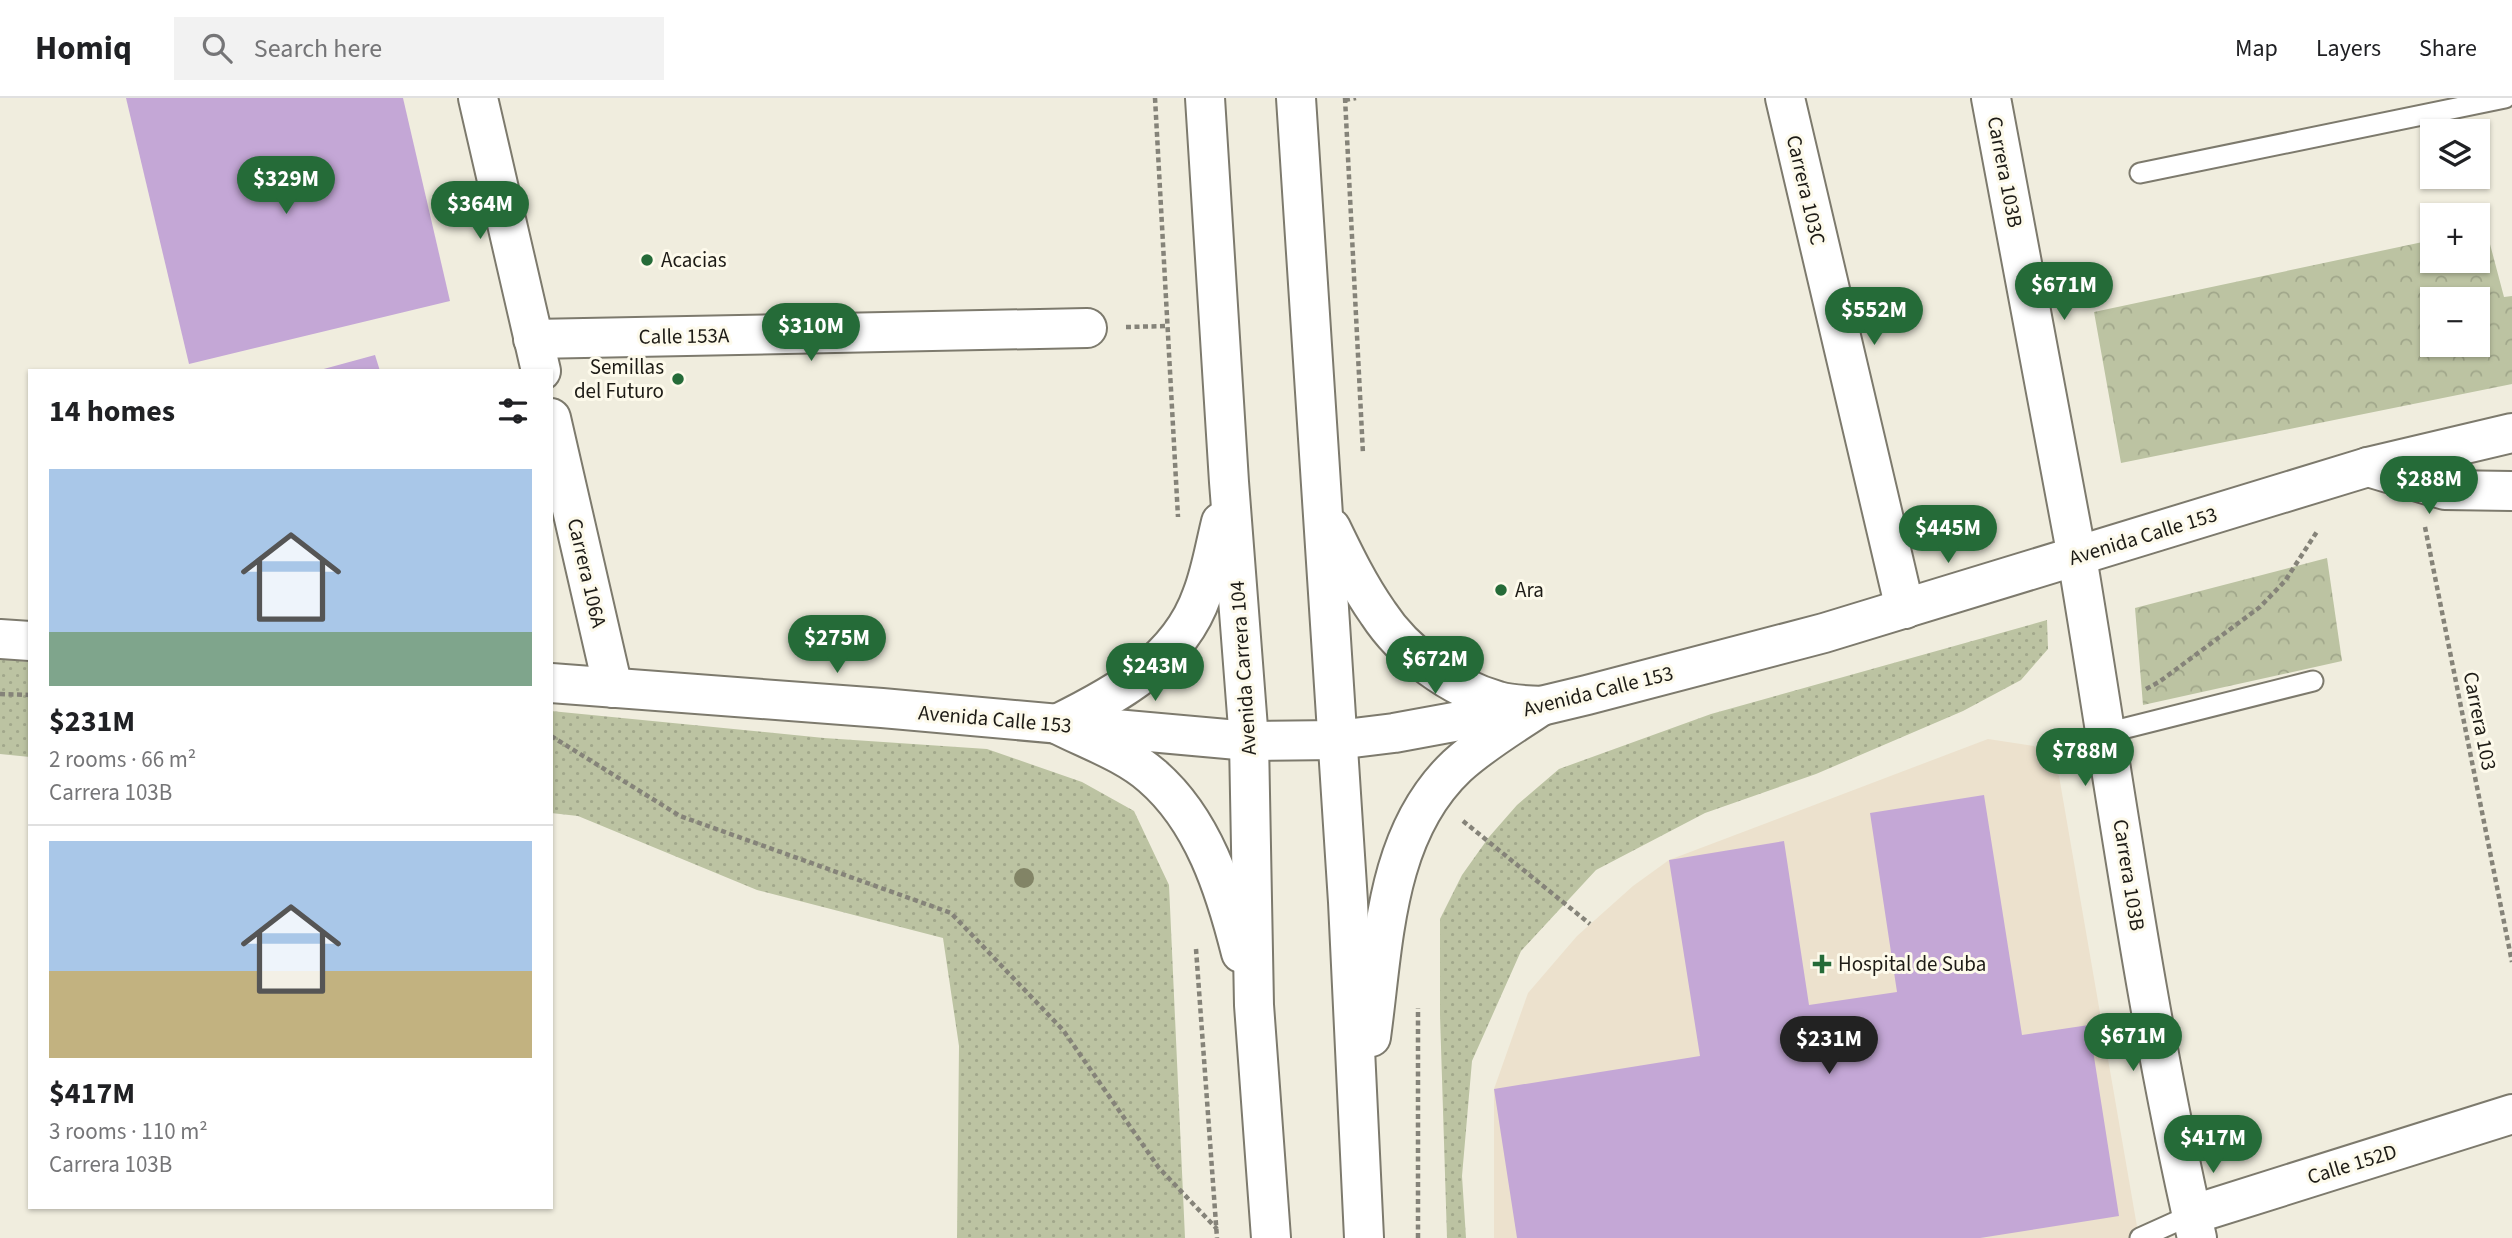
<!DOCTYPE html>
<html lang="en">
<head>
<meta charset="utf-8">
<style>
  body { margin:0; font-family:"Source Sans 3",sans-serif; background:#f2f2f2; color:#202124; height:100vh; display:flex; flex-direction:column; font-size:26px; white-space:nowrap }
  * { box-sizing:border-box; margin:0 }
  p { font-size:23px; color:#757577 }
  .icon { flex:none; width:38px; height:38px; fill:none; stroke:currentColor; stroke-width:2; stroke-linecap:round; stroke-linejoin:round }
  .map { position:relative; flex:1; overflow:hidden }
  .panel { position:absolute; left:28px; top:271px; width:525px; height:840px; display:flex; flex-direction:column; background:#fff; border-radius:0px; box-shadow:0 2px 5px #0004 }
  .panel>* { flex:none }
  .tools { position:absolute; left:2420px; top:21px; display:grid; gap:14px }
  .tools a { display:grid; place-items:center; width:70px; height:70px; border-radius:0px; background:#fff; box-shadow:0 2px 5px #0004; font-size:35px }
  .price { position:absolute; translate:-50% -60px; padding:0 16px; border-radius:24px; background:#256b38; color:#fff; font-size:23px; line-height:46px; filter:drop-shadow(0 2px 4px #0008) }
  .price::after { content:''; position:absolute; left:50%; top:42px; width:21px; height:16px; margin-left:-10px; background:inherit; clip-path:polygon(0 0,100% 0,50% 100%) }
  .price.selected { background:#222; color:#fff }
  ul { padding:0; list-style:none }
  li { display:grid; align-content:center; gap:14px; height:371px; padding:0 21px }
  li+li { border-top:2px solid #e0e0e0 }
  li span { display:grid; place-items:center; height:217px; border-radius:0px; color:#555 }
  li>.icon { margin-inline-start:auto }
  span .icon { width:126px; height:126px; fill:#fffc; stroke-width:1 }
  li b { font-size:30px }
  h2 { display:flex; justify-content:space-between; align-items:center; height:84px; padding:0 21px; font-size:30px }
  header { display:flex; align-items:center; gap:42px; box-sizing:border-box; height:98px; padding:0 35px; background:#fff; border-bottom:2px solid #e0e0e0 }
  header strong { font-size:33px }
  nav { display:flex; gap:38px; margin-inline-start:auto; font-size:24px }
  .search { width:490px; height:63px; background:#f2f2f2; display:flex; align-items:center; gap:18px; box-sizing:border-box; padding:0 24px; border-radius:0px; color:#757577; font-size:26px }
  .map>svg:first-child { display:block }
  .medical { fill:#ece1cd }
  .grass { fill:url(#grass-dots) }
  .park { fill:url(#park-crowns); fill-rule:evenodd }
  .building { fill:#c4a7d6 }
  .lines { fill:none; stroke-linecap:round; stroke-linejoin:round }
  .service-casing { stroke:#7d7a6d; stroke-width:23 }
  .minor-casing { stroke:#7d7a6d; stroke-width:42 }
  .tertiary-casing { stroke:#7d7a6d; stroke-width:42 }
  .secondary-casing { stroke:#7d7a6d; stroke-width:42 }
  .primary-casing { stroke:#7d7a6d; stroke-width:42 }
  .path { stroke:#858379; stroke-width:4.5; stroke-dasharray:5 3.5; stroke-linecap:butt }
  .service { stroke:#fff; stroke-width:19 }
  .minor { stroke:#fff; stroke-width:38 }
  .tertiary { stroke:#fff; stroke-width:38 }
  .secondary { stroke:#fff; stroke-width:38 }
  .primary { stroke:#fff; stroke-width:38 }
  .tree { fill:#828466 }
  .poi-dot { fill:#256b38; stroke:#fdfaeb; stroke-width:2.5 }
  .labels { text-anchor:middle; dominant-baseline:central; stroke-width:6; stroke-linejoin:round; paint-order:stroke }
  .street-label { font-size:21px; fill:#1d1b16; stroke:#fdfaeb }
  .poi-label { font-size:21px; fill:#1d1b16; stroke:#fdfaeb; text-anchor:start }
</style>
</head>
<body>
<header>
<strong>Homiq</strong>
<div class="search"><svg class="icon" aria-label="search" viewBox="0 0 24 24"><circle cx="10" cy="10" r="6"/><path d="M15 15l6 6"/></svg>Search here</div>
<nav><a>Map</a><a>Layers</a><a>Share</a></nav>
</header>
<div class="map">
<svg width="2512" height="1140" viewBox="0 0 2512 1140">
  <defs>
    <pattern id="grass-dots" width="8" height="8" patternUnits="userSpaceOnUse" patternTransform="scale(1.75)"><rect width="8" height="8" fill="#bcc3a2"/><path d="M2 2h.1M6 6h.1" fill="none" stroke="#a1a78b" stroke-width="1.8" stroke-linecap="round"/></pattern>
    <pattern id="park-crowns" width="20" height="18" patternUnits="userSpaceOnUse" patternTransform="scale(1.75)"><rect width="20" height="18" fill="#bcc3a2"/><path d="M2 6a3 3 0 1 1 6 0M12 15a3 3 0 1 1 6 0" fill="none" stroke="#a1a78b"/></pattern>
  </defs>
  <rect width="100%" height="100%" fill="#f0edde"/>
  <!-- medical -->
  <path class="medical" d="M1988 641 2034 648 2059 678 2139 1140H1494V991L1528 895 1577 838 1633 788 1669 762Z"/>
  <!-- grass -->
  <g class="grass">
    <path d="M2047 522 2048 551 2021 582 1963 613 1816 676 1705 715 1596 772 1521 853 1472 963 1462 1078 1466 1140H1447L1440 917V821L1462 777 1489 739 1517 707 1559 671 1711 616Z"/>
    <path d="M0 561 30 564V659L0 656Z"/>
    <path d="M551 613 824 640 987 651 1082 684 1134 713 1169 787 1185 1140H957L959 948 943 840 757 792 578 718 551 715Z"/>
  </g>
  <!-- park -->
  <g class="park">
    <path d="M2486 131 2504 199 2512 198V286L2121 365 2094 214 2432 142V163H2478V132ZM2432 201H2478V247H2432Z"/>
    <path d="M2327 460 2342 563 2143 607 2135 510Z"/>
  </g>
  <!-- building -->
  <g class="building">
    <path d="M126 0H403L450 203 189 266Z"/>
    <path d="M375 257 380 273H321L320 272Z"/>
    <path d="M1984 697 2022 937 2089 927 2119 1118 1980 1140H1517L1494 991 1700 958 1669 762 1784 743 1809 907 1897 894 1870 715Z"/>
  </g>
  <g class="lines">
    <!-- service casing -->
    <g class="service-casing">
      <g id="service">
        <path d="M2140 75 2505 0"/>
        <path d="M2106 635 2313 583"/>
        <path d="M2140 1140 2191 1117"/>
      </g>
    </g>
    <!-- minor casing -->
    <g class="minor-casing">
      <g id="minor">
        <path d="M1785 0 1905 511"/>
        <path d="M1991 0 2077 459"/>
        <path d="M533 241 1087 230"/>
        <path d="M2191 1117 2512 1016"/>
      </g>
    </g>
    <!-- tertiary casing -->
    <g class="tertiary-casing">
      <g id="tertiary">
        <path d="M478 0 541 273"/>
        <path d="M551 320 613 590"/>
        <path d="M2077 459C2115 686 2145 915 2197 1140"/>
        <path d="M0 541 30 543"/>
        <path d="M551 585 882 610 1249 643"/>
      </g>
    </g>
    <!-- secondary casing -->
    <g class="secondary-casing">
      <g id="secondary">
        <path d="M2368 369 2445 392 2512 393"/>
        <path d="M1249 643 1337 642 1394 635 1541 608 1587 597 1824 535 2368 369 2512 335"/>
      </g>
    </g>
    <!-- primary casing -->
    <g class="primary-casing">
      <g id="primary">
        <path d="M1205 0 1229 384 1249 643 1254 907 1271 1140"/>
        <path d="M1296 0 1348 804 1364 1140"/>
        <path d="M1331 430C1345 459 1359 488 1378 515 1404 555 1452 590 1498 603 1511 607 1527 607 1541 608"/>
        <path d="M1057 626C1088 642 1126 655 1152 678 1203 722 1225 791 1241 855"/>
        <path d="M1057 626C1116 597 1179 563 1202 497 1211 474 1215 448 1221 424"/>
        <path d="M1371 939C1384 846 1384 737 1457 668 1482 645 1513 627 1541 608"/>
      </g>
    </g>
    <!-- path -->
    <g class="path">
      <path d="M1155 0 1178 419"/>
      <path d="M1345 0 1363 356"/>
      <path d="M1345 2 1356 0"/>
      <path d="M1126 229 1168 228"/>
      <path d="M2425 429 2512 864"/>
      <path d="M2146 591 2159 584 2260 509 2285 483 2318 432"/>
      <path d="M0 596 30 597"/>
      <path d="M551 638 680 718 951 815 1063 932 1159 1070 1217 1131"/>
      <path d="M1463 723 1590 826"/>
      <path d="M1196 851 1217 1140"/>
      <path d="M1418 1140V910"/>
    </g>
    <!-- service -->
    <use href="#service" class="service"/>
    <!-- minor -->
    <use href="#minor" class="minor"/>
    <!-- tertiary -->
    <use href="#tertiary" class="tertiary"/>
    <!-- secondary -->
    <use href="#secondary" class="secondary"/>
    <!-- primary -->
    <use href="#primary" class="primary"/>
  </g>
  <!-- trees -->
  <circle class="tree" cx="1024" cy="780" r="10"/>
  <!-- markers -->
  <g class="poi-dot">
    <circle cx="647" cy="162" r="7"/>
    <circle cx="678" cy="281" r="7"/>
    <circle cx="1501" cy="492" r="7"/>
    <path d="M1818.5 855.5h7v7h7v7h-7v7h-7v-7h-7v-7h7z"/>
  </g>
  <g class="labels">
    <!-- street labels -->
    <g class="street-label">
      <text transform="translate(2005 74) rotate(79)">Carrera 103B</text>
      <text transform="translate(1806 92) rotate(77)">Carrera 103C</text>
      <text transform="translate(684 238) rotate(-1)">Calle 153A</text>
      <text transform="translate(2143 438) rotate(-17)">Avenida Calle 153</text>
      <text transform="translate(587 475) rotate(77)">Carrera 106A</text>
      <text transform="translate(1243 570) rotate(-94)">Avenida Carrera 104</text>
      <text transform="translate(1598 593) rotate(-14)">Avenida Calle 153</text>
      <text transform="translate(995 621) rotate(5)">Avenida Calle 153</text>
      <text transform="translate(2480 623) rotate(79)">Carrera 103</text>
      <text transform="translate(2129 777) rotate(81)">Carrera 103B</text>
      <text transform="translate(2352 1066) rotate(-17)">Calle 152D</text>
    </g>
    <!-- poi labels -->
    <g class="poi-label">
      <text x="661" y="162">Acacias</text>
      <text x="664" y="269" text-anchor="end">Semillas<tspan x="664" dy="24">del Futuro</tspan></text>
      <text x="1515" y="492">Ara</text>
      <text x="1838" y="866">Hospital de Suba</text>
    </g>
  </g>
</svg>
<div class="tools">
<a><svg class="icon" aria-label="layers" viewBox="0 0 24 24"><path d="M12 4l9 5-9 5-9-5zM3 14l9 5 9-5"/></svg></a>
<a>+</a>
<a>−</a>
</div>
<b class="price" style="left:286px;top:118px">$329M</b>
<b class="price" style="left:480px;top:143px">$364M</b>
<b class="price" style="left:2064px;top:224px">$671M</b>
<b class="price" style="left:1874px;top:249px">$552M</b>
<b class="price" style="left:811px;top:265px">$310M</b>
<b class="price" style="left:2429px;top:418px">$288M</b>
<b class="price" style="left:1948px;top:467px">$445M</b>
<b class="price" style="left:837px;top:577px">$275M</b>
<b class="price" style="left:1435px;top:598px">$672M</b>
<b class="price" style="left:1155px;top:605px">$243M</b>
<b class="price" style="left:2085px;top:690px">$788M</b>
<b class="price" style="left:2133px;top:975px">$671M</b>
<b class="price selected" style="left:1829px;top:978px">$231M</b>
<b class="price" style="left:2213px;top:1077px">$417M</b>
<section class="panel">
<h2>14 homes<svg class="icon" aria-label="filters" viewBox="0 0 24 24"><path d="M4 7h16M4 17h16"/><circle cx="9" cy="7" r="2"/><circle cx="15" cy="17" r="2"/></svg></h2>
<ul>
<li><span style="background:linear-gradient(#a9c7e8 75%,#7fa58c 0)"><svg class="icon" aria-label="home" viewBox="0 0 24 24"><path d="M3 11l9-7 9 7M6 9v11h12V9"/></svg></span><div><b>$231M</b><p>2 rooms · 66 m²</p><p>Carrera 103B</p></div></li>
<li><span style="background:linear-gradient(#a9c7e8 60%,#c2b280 0)"><svg class="icon" aria-label="home" viewBox="0 0 24 24"><path d="M3 11l9-7 9 7M6 9v11h12V9"/></svg></span><div><b>$417M</b><p>3 rooms · 110 m²</p><p>Carrera 103B</p></div></li>
</ul>
</section>
</div>
</body>
</html>
